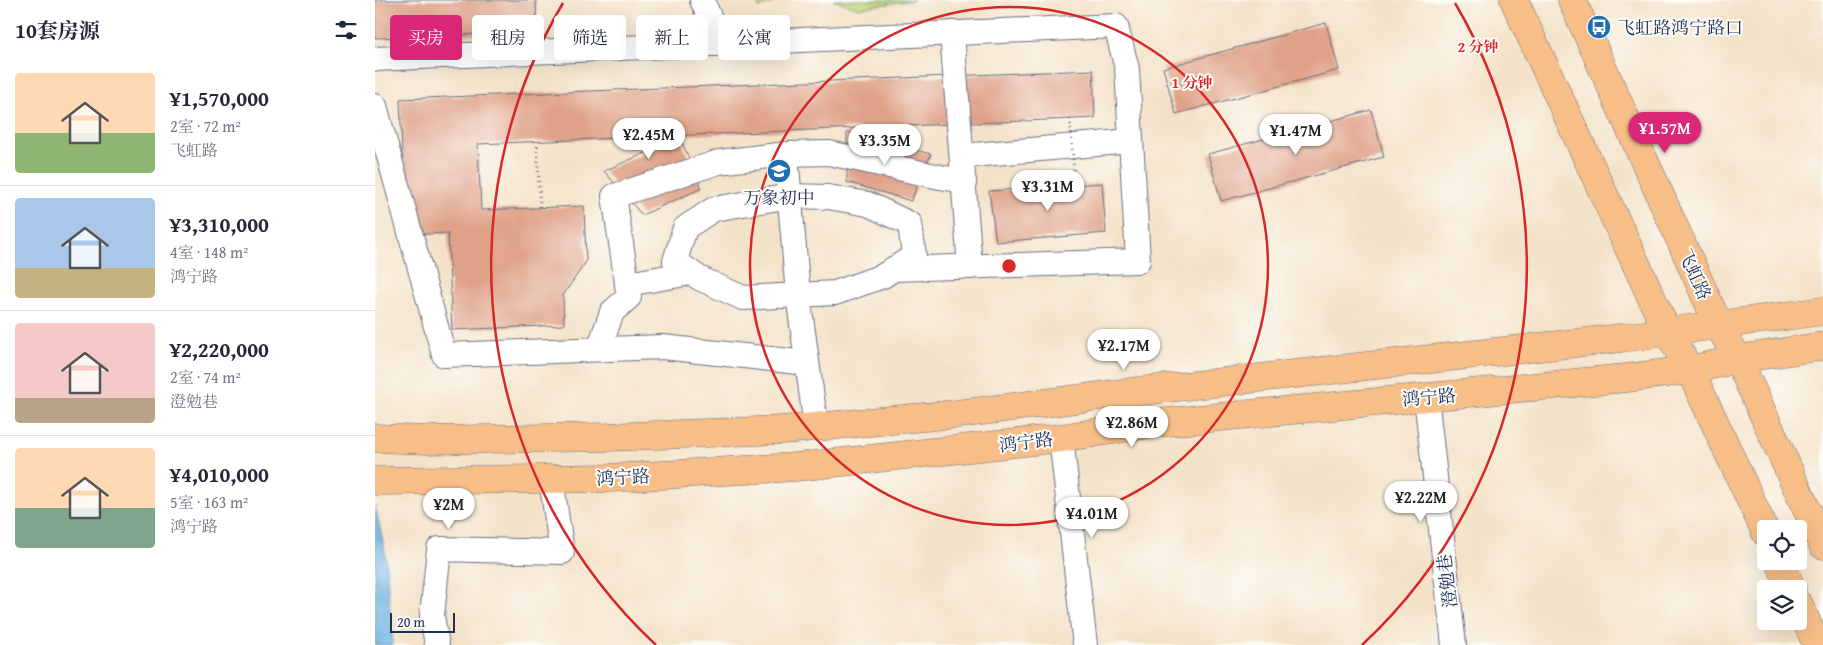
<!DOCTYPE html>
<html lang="zh">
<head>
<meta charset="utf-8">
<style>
  body { margin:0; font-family:"Gentium Book Plus","Noto Serif SC",serif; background:#f2f2f3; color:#1f2937; height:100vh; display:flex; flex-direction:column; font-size:19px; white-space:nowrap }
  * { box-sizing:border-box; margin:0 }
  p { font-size:16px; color:#747a83 }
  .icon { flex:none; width:28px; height:28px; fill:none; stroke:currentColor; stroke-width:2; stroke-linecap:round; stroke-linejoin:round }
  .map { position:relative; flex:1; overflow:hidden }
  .sheet { display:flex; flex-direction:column; background:#fff; width:375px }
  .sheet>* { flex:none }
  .hud { position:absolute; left:15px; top:15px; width:475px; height:45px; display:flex; gap:10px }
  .buttons { position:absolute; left:1382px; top:520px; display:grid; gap:10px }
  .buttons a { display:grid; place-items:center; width:50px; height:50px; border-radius:5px; background:#fff; box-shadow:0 5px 20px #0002; font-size:25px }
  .scale { position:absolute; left:15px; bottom:12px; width:65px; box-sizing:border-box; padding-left:5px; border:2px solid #1b2f5e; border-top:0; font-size:14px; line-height:18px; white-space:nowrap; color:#1b2f5e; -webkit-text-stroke:4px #fdfcf7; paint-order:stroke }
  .price { position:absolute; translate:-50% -42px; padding:0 11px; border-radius:18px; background:#fff; color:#222; font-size:16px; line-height:32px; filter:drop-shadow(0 1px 2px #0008) }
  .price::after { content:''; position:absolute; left:50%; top:30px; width:15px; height:11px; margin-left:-8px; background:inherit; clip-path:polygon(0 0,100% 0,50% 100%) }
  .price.on { background:#db2777; color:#fff }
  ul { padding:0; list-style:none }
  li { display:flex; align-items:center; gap:15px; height:125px; padding:0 15px }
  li+li { border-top:1px solid #e0e1e3 }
  li span { display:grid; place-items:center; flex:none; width:140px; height:100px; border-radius:5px; color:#555 }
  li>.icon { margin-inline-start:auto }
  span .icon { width:60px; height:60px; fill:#fffc; stroke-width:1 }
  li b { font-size:21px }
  h2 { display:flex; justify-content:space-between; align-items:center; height:60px; padding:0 15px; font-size:21px }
  .pill { padding:0 18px; border-radius:5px; background:#fff; box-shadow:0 5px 20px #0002; font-size:18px; line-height:45px }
  .pill.on { background:#db2777; color:#fff }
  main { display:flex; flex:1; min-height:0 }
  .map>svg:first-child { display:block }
  .green { fill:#bed376; stroke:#6c816a }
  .water { fill:#6bb0e1; stroke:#4370a0 }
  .building { fill:#dfa187 }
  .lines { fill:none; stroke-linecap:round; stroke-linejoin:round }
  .minor-casing { stroke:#676e83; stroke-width:26 }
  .major-casing { stroke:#676e83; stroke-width:29 }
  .path { stroke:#676e83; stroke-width:3; stroke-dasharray:1 4; stroke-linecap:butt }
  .minor { stroke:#fff; stroke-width:24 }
  .major { stroke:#f7be88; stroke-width:28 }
  .path-bridge { stroke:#676e83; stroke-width:3; stroke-dasharray:1 4; stroke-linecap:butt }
  .ring { fill:none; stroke:#d62828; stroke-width:2.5 }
  .labels { text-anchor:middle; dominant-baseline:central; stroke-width:4; stroke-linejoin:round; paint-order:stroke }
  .poi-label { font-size:18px; fill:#1b2f5e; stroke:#fdfcf7; text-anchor:start }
  .street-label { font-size:18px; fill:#1b2f5e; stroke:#fdfcf7 }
  .centre { fill:#d62828; stroke:#fdfcf7; stroke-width:2.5 }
  .ring-label { font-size:15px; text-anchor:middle; font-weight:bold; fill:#d62828; stroke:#fdfcf7; stroke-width:4; stroke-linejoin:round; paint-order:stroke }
</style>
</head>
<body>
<main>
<section class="sheet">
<h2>10套房源<svg class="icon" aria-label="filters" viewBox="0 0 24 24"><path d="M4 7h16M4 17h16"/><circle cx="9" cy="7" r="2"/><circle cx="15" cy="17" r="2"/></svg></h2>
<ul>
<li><span style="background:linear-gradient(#ffd9b3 60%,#8fb573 0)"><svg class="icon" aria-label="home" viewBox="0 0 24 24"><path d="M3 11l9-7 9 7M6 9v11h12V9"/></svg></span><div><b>¥1,570,000</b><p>2室 · 72 m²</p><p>飞虹路</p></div></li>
<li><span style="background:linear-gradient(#a9c7e8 70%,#c2b280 0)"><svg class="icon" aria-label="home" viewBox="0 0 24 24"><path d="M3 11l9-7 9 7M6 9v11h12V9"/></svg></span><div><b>¥3,310,000</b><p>4室 · 148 m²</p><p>鸿宁路</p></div></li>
<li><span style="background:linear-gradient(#f6c9c9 75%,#b9a48a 0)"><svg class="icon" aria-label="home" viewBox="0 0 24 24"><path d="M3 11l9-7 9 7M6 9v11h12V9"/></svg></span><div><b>¥2,220,000</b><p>2室 · 74 m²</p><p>澄勉巷</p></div></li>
<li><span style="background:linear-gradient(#ffd9b3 60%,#7fa58c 0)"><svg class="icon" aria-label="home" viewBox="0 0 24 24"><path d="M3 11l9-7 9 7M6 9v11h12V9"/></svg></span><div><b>¥4,010,000</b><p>5室 · 163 m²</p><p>鸿宁路</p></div></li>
</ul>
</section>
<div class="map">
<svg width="1448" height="645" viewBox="0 0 1448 645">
  <rect width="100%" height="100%" fill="#fdfcf7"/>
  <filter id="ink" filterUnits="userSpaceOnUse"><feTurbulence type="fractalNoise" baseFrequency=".02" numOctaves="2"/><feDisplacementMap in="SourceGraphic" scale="10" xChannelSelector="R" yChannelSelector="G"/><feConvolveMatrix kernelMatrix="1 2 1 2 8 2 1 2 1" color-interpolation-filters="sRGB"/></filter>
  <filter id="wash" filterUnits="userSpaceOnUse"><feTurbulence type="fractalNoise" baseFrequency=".0096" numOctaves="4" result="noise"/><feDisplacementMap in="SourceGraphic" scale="20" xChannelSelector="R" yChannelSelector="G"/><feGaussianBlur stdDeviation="1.12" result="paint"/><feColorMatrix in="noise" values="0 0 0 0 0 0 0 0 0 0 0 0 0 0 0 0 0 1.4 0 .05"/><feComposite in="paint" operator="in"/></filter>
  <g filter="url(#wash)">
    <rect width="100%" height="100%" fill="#f4e2c8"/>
    <!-- green -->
    <g class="green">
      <path d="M381 0H406L384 8Z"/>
      <path d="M458 0H539L484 8Z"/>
    </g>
    <!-- water -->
    <path class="water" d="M0 505 10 551 18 645H0Z"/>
    <g id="blocks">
      <!-- building -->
      <g class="building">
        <path d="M0 0H161L162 32 0 38Z"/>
        <path d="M951 23 964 70 801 114 788 68Z"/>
        <path d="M718 70 720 118 103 144 106 210 209 206 211 262 188 295 189 325 77 330 73 233 30 235 25 99Z"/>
        <path d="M996 110 1009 157 846 201 833 154Z"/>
        <path d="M472 132 556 154 536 201 472 182Z"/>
        <path d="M305 138 327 188 267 215 229 171Z"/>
        <path d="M727 183 731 233 621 242 614 191Z"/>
      </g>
    </g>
  </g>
  <g filter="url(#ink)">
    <use href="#blocks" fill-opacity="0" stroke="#676e83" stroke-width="1"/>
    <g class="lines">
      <!-- minor casing -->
      <g class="minor-casing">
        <g id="minor">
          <path d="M327 0 346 44"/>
          <path d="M577 33 595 267"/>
          <path d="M0 59 741 26 752 69 763 261 518 269"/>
          <path d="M0 106 69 355 288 347 432 363"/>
          <path d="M411 154 423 295 441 427"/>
          <path d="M587 156 756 141"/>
          <path d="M415 196 453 197 493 204 535 224 539 256 508 276 460 293 368 298 324 278 300 261 310 228 339 209Z"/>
          <path d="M252 284 316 273"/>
          <path d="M224 349 237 312 254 297 239 196 344 162 411 154 454 153 565 177 589 181"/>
          <path d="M1051 397 1079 645"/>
          <path d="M686 438 710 645"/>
          <path d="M62 645 57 616 64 549 187 552 176 479"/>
        </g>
      </g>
      <!-- major casing -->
      <g class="major-casing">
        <g id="major">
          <path d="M1139 0 1292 331 1315 370 1391 533"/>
          <path d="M1197 0 1344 326 1363 359 1448 545"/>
          <path d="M0 438 52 440 232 437 407 430 582 414 756 392 1246 338 1448 311"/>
          <path d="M0 481 236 478 421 467 686 438 782 423 1251 378 1315 370 1363 359 1448 346"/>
          <path d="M1404 561 1417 589"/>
          <path d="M1424 605 1442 645"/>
        </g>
      </g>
      <!-- path -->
      <path class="path" d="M162 141 165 208"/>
      <!-- minor -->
      <use href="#minor" class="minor"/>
      <!-- major -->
      <use href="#major" class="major"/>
      <!-- path-bridge -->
      <path class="path-bridge" d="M695 119 700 185"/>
    </g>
  </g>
  <!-- distance rings -->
  <g class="ring">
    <circle cx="634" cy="266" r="259"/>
    <path d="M281 645A518 518 0 0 1 188 3M1080 3A518 518 0 0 1 987 645"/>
  </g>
  <!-- icons -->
  <defs>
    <g id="bus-disc" transform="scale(1.25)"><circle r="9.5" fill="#1f6fb2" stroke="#fdfcf7"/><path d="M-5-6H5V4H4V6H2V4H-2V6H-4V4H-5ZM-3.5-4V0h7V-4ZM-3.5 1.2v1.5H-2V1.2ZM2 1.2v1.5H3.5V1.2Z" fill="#fff"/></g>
    <g id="school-disc" transform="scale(1.25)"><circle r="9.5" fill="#1f6fb2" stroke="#fdfcf7"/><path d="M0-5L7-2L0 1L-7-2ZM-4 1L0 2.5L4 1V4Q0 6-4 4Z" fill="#fff"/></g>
  </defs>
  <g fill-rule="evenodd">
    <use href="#bus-disc" x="1224" y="27"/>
    <use href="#school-disc" x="404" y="171"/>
  </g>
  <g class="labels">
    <!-- poi labels -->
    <g class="poi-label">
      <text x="1242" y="27">飞虹路鸿宁路口</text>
      <text x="404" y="197" text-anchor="middle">万象初中</text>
    </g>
    <!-- street labels -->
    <g class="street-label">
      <text transform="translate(1320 274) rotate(66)">飞虹路</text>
      <text transform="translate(1054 397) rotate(-5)">鸿宁路</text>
      <text transform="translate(651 442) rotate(-7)">鸿宁路</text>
      <text transform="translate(248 477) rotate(-3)">鸿宁路</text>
      <text transform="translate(1072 581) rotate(-97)">澄勉巷</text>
    </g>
  </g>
  <circle cx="634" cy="266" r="8" class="centre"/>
  <g class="ring-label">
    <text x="1103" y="52">2 分钟</text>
    <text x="817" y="88">1 分钟</text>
  </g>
</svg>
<div class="buttons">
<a><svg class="icon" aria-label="locate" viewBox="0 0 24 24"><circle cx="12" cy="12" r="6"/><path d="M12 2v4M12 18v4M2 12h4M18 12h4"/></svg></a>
<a><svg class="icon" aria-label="layers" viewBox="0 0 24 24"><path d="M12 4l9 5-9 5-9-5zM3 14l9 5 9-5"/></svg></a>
</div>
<div class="scale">20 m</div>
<b class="price on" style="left:1290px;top:154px">¥1.57M</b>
<b class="price" style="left:921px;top:156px">¥1.47M</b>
<b class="price" style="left:274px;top:160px">¥2.45M</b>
<b class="price" style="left:510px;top:166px">¥3.35M</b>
<b class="price" style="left:673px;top:212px">¥3.31M</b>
<b class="price" style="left:749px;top:371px">¥2.17M</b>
<b class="price" style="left:757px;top:448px">¥2.86M</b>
<b class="price" style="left:1046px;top:523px">¥2.22M</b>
<b class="price" style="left:74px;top:530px">¥2M</b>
<b class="price" style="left:717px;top:539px">¥4.01M</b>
<div class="hud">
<a class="pill on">买房</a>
<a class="pill">租房</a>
<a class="pill">筛选</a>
<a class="pill">新上</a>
<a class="pill">公寓</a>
</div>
</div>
</main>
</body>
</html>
